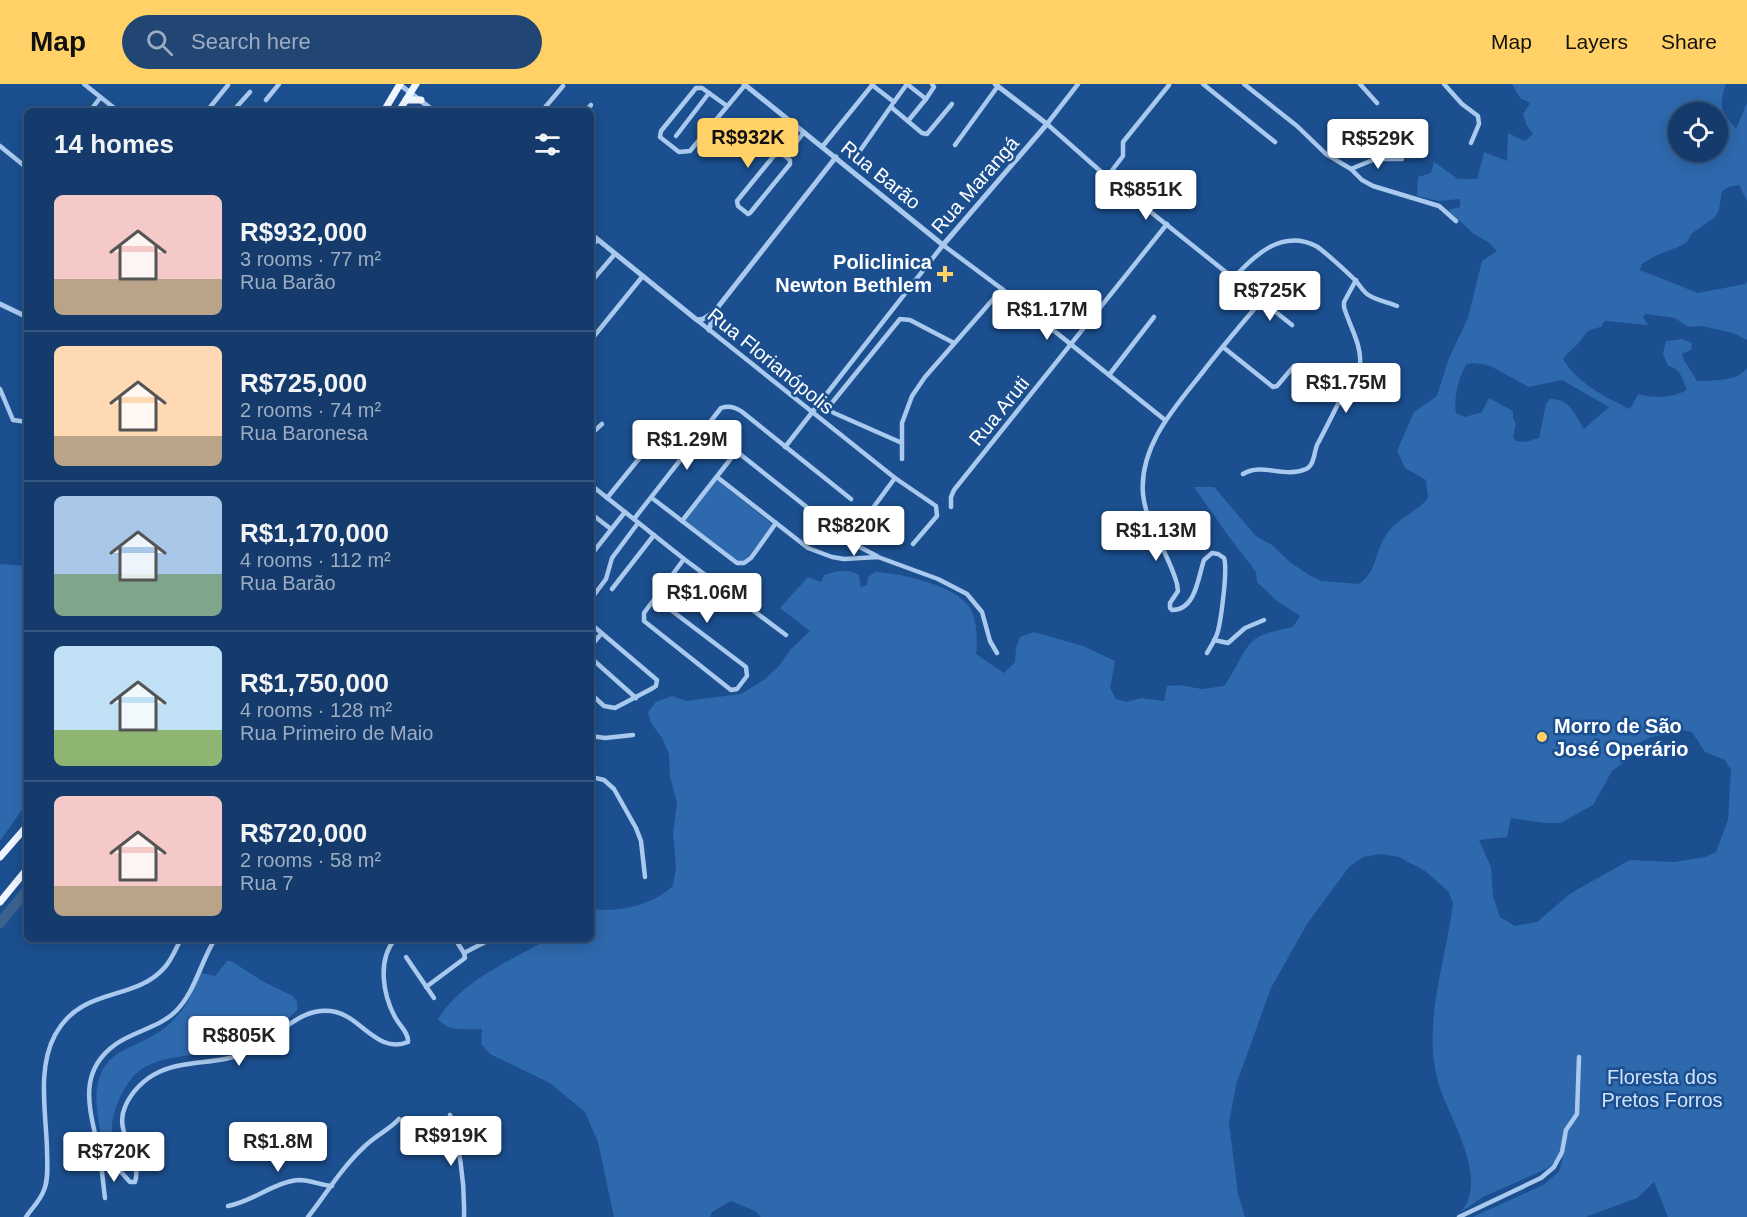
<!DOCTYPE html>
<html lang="en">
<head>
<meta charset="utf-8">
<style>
  body { margin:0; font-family:Helvetica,sans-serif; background:#214673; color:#f1f3f6; height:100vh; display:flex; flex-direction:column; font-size:22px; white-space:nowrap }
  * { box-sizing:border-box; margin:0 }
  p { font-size:20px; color:#9dadc1 }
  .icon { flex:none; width:33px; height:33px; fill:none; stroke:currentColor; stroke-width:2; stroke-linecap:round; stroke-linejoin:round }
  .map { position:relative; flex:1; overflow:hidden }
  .panel { position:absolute; left:24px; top:24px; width:570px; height:834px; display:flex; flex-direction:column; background:#143b6b; border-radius:9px; box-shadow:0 3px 15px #0003,0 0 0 2px #33557e }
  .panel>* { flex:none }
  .buttons { position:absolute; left:1668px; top:18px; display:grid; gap:12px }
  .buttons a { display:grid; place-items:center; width:60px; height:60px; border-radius:50%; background:#143b6b; box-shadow:0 3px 15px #0003,0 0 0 2px #33557e; font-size:30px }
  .price { position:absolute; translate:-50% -51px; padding:0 14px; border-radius:6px; background:#fff; color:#222; font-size:20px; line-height:39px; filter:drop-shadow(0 2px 3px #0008) }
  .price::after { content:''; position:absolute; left:50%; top:36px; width:18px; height:14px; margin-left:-9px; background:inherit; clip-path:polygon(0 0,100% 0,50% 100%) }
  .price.current { background:#ffd166; color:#111 }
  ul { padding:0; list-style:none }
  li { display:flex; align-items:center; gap:18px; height:150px; padding:0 30px }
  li+li { border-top:2px solid #33557e }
  li span { display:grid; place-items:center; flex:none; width:168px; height:120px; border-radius:9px; color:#555 }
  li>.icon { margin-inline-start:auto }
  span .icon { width:72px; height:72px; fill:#fffc; stroke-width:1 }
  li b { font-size:26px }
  h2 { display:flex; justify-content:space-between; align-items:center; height:72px; padding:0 30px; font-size:26px }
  header { display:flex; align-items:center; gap:36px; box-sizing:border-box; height:84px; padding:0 30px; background:#ffd166; color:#111 }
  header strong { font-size:28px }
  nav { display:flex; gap:33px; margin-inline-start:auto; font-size:21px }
  .search { width:420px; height:54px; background:#214673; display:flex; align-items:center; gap:15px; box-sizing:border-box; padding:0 21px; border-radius:33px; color:#9dadc1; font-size:22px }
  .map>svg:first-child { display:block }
  .green { fill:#2e69ad; fill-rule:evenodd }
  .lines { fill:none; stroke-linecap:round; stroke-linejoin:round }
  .river { stroke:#3c6290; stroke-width:10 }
  .minor { stroke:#a9c9ee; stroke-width:4.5 }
  .tertiary { stroke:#a9c9ee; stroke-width:5 }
  .primary { stroke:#f0f6ff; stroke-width:7 }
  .poi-dot { fill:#ffd166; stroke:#1b4f8f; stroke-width:2 }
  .labels { text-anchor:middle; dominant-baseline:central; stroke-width:5; stroke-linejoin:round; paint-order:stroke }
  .street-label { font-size:20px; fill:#fff; stroke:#1b4f8f }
  .poi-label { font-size:20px; font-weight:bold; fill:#fff; stroke:#1b4f8f; text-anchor:end }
  .park-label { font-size:20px; fill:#cfe3fa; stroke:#1b4f8f }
</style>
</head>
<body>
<header>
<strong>Map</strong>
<div class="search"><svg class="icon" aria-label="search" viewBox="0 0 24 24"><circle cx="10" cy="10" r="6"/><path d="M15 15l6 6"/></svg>Search here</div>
<nav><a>Map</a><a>Layers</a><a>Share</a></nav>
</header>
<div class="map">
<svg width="1747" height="1133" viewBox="0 0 1747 1133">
  <rect width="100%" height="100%" fill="#1b4f8f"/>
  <!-- green -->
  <g class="green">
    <path d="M1512 0H1728H1726C1718 22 1721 27 1736 45L1747 19V117L1739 101 1729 103 1722 107 1719 126 1715 133 1691 150 1687 158 1678 163 1657 171 1642 180 1640 186 1698 209 1745 200 1747 197V256L1733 249 1702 242 1688 243 1675 234 1646 230 1643 233 1648 241 1605 237 1601 243C1587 246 1589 246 1581 256 1576 263 1568 268 1563 275 1577 299 1605 313 1630 325L1638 310C1655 315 1672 314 1687 306 1683 295 1680 284 1668 282L1663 270 1666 257 1682 255 1692 259 1691 266 1682 270 1684 276 1697 297C1714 296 1737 298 1747 284V1133H1668L1654 1098 1637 1114 1586 1133H1473L1543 1101 1559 1088 1563 1074 1546 1085 1483 1113 1461 1128C1490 1093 1448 1033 1438 998 1422 938 1446 878 1453 819L1448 807 1425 787 1399 773 1381 770 1363 773 1349 783 1307 840 1271 904 1236 1001 1229 1039 1238 1110 1245 1133H761L755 1127 731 1117 712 1128 710 1133H614L598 1058 585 1028 550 999 490 970 481 960 482 945C466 945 448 948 438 935 461 898 505 879 541 859L544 855H591V825C619 829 652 821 673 802L676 783 673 749 677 719 670 692 669 670 662 654 651 639 648 628 656 618 672 612 686 617 741 610 765 595 779 582 790 566 810 547 780 524 808 493 821 498 824 491C837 487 846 484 859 491L861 503 867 501 868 493 875 488C900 489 956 501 970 524 977 535 978 558 976 570L1004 589 1015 578 1016 564 1020 553 1034 548 1083 562 1115 577 1110 604 1116 615 1127 618 1141 614 1164 617 1167 602 1179 601 1202 605 1224 602C1234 589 1239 574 1249 561 1258 549 1280 546 1293 543L1300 532 1277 517 1257 498 1256 488 1227 450 1194 403H1214L1256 452 1272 461 1290 478 1309 491 1321 497 1359 500C1378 486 1374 469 1386 451 1397 434 1416 429 1428 414L1426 396 1405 384 1397 367 1414 328 1437 312 1449 274 1468 234 1482 177 1497 167 1488 158 1474 150 1448 126 1460 123V115L1439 117 1417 112 1418 93 1431 89 1434 78 1458 95H1477L1484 68 1507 77 1508 49 1525 57 1533 50 1526 40 1523 30 1530 19 1520 14ZM1678 28H1718V68H1678ZM1472 279 1483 280 1492 283 1529 303 1562 296 1609 323 1584 345C1575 331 1570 314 1550 315L1546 320 1539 354 1525 358 1516 357 1513 353 1516 339 1513 335V327L1489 314 1482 328 1465 333 1456 329C1453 316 1459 292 1466 281ZM1681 646 1692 648 1705 668 1725 676 1731 686 1728 736 1716 768 1705 773 1674 778 1630 776 1571 809 1537 838 1515 842 1500 833 1493 812 1491 783 1479 756 1507 753 1511 734 1545 739H1561L1575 731 1593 721 1612 687 1630 674 1639 659 1651 653Z"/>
    <path d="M716 395 773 441 747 475 738 482 682 437Z"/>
    <path d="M0 480 27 482V719L0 757Z"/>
    <path d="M227 877H231L264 898 293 912 297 918V926C282 942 261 957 240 964 206 974 155 966 132 994 121 1008 115 1022 112 1039 112 1046 113 1051 110 1057L103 1058C95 1024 87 983 126 965 146 955 160 951 176 933 182 927 188 918 191 910 194 903 195 895 201 889L215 892Z"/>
  </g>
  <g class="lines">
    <!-- river -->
    <path class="river" d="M0 839 27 806"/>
    <!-- minor -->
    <g class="minor">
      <path d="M84 0 118 27"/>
      <path d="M1078 0 1047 40 1107 93 1292 241"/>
      <path d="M1203 0 1275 58"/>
      <path d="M1244 0 1297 42 1326 70 1351 85 1362 96 1373 102 1439 122 1456 137"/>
      <path d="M1360 0 1377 19"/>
      <path d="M1444 0 1462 20 1478 32 1479 40 1471 59"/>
      <path d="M872 1 894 18 907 0 926 15 934 3 932 0"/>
      <path d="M266 16 279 0"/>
      <path d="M727 22 702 4H696L661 47 660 53 679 68 690 67 745 1"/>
      <path d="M891 23 922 49 927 50 952 20"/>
      <path d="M90 27 100 14"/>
      <path d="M207 27 228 1"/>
      <path d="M233 27 250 8"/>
      <path d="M542 27 563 2"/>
      <path d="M586 27 591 21"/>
      <path d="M908 37 926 15"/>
      <path d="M676 52 709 9"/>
      <path d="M955 61 998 2"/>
      <path d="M0 62 27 84"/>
      <path d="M822 63 873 0"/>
      <path d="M777 68H780L790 76V80L750 129 748 130 738 122 737 117Z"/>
      <path d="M786 72 804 48"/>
      <path d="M869 83 858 75 857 71 892 21"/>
      <path d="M1351 85 1375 75H1402"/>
      <path d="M1107 93 1123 72V58L1169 1"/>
      <path d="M591 164 597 156"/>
      <path d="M1233 195C1254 171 1282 145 1316 162 1323 166 1348 189 1355 196 1359 200 1362 206 1367 210 1375 216 1387 218 1397 222"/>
      <path d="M591 198 614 171"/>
      <path d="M697 236 895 394 936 422 937 432 913 460"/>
      <path d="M591 256 642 193"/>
      <path d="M1223 263 1273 303 1277 302 1294 282"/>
      <path d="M1109 291 1154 233"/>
      <path d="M0 305 13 336 27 338"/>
      <path d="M707 344 828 440"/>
      <path d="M591 350 602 340"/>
      <path d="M902 359 834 329 831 327V320L900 235 910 236 954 259"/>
      <path d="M785 363 943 161 1002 205 1165 336"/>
      <path d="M902 375V339L912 312 925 293 1002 205"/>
      <path d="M1243 390C1263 378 1284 395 1306 385 1314 382 1314 369 1317 361 1324 348 1331 334 1338 320 1345 307 1359 296 1360 280 1362 261 1349 241 1344 223V218L1356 196"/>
      <path d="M717 393 808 464 832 473 844 475 878 473 938 495 967 510 982 528 990 557 997 569"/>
      <path d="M591 401 684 475 786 551"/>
      <path d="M607 414 655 355C669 349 676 362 685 372"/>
      <path d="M652 414 737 479H744L751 474 776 439"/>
      <path d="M951 423V413L954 406 1167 140"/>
      <path d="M594 432 611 445"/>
      <path d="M867 432 895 394"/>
      <path d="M634 435 721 324C729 321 735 323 741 327L851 415"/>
      <path d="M682 437 736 368"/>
      <path d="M840 453 877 472"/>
      <path d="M591 471 625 428"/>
      <path d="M612 505 654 451"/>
      <path d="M655 514 746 583 747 592 737 605 731 606 644 537V529L684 475"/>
      <path d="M591 515 606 495 612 474 638 439"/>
      <path d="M591 540 657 596 656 602 653 604 615 624 604 622 591 610"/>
      <path d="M1214 556 1228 559 1245 544 1264 536"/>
      <path d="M591 562 601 550"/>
      <path d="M1207 569C1211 562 1216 555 1218 547 1221 535 1228 485 1224 474L1218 470 1212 469 1204 476C1198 493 1196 526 1172 526L1170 524V519L1178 507 1177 500C1169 469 1146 442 1143 410 1139 362 1175 323 1202 289 1221 264 1241 241 1261 217"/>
      <path d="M591 574 636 614"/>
      <path d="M591 652 605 654 633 651"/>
      <path d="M591 693 604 696 614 705 636 744 641 757 645 793"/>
      <path d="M464 869 491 855"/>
      <path d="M406 873 434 914"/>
      <path d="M426 903 465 874 464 869 455 855"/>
      <path d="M450 1031C460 1065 465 1098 464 1133"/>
      <path d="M99 1068 111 1077 130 1098H135C143 1073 113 1049 125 1023 131 1008 144 995 159 988 187 975 220 981 248 968 278 955 299 920 336 928 361 934 378 970 408 958 409 949 399 941 395 933 383 911 377 876 395 855"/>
      <path d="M105 1114C103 1099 102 1083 99 1068 91 1028 75 989 116 960 135 947 160 943 176 927 195 908 201 877 215 855"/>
      <path d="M228 1122C254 1117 274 1098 299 1096 310 1096 321 1101 332 1102"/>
      <path d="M26 1133C32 1124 40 1117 44 1106 49 1094 47 1078 47 1065 46 1029 37 984 55 951 82 901 134 919 165 883 172 875 176 864 181 855"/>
      <path d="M308 1133C326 1110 343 1082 365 1062 376 1051 389 1046 399 1035"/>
      <path d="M1459 1133 1541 1094 1554 1083 1562 1068 1566 1046 1577 1030 1579 973"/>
    </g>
    <!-- tertiary -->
    <g class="tertiary">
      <path d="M399 0 434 27"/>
      <path d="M744 0 943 161 1047 40 995 0"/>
      <path d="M591 150 697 236 703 235 714 228 836 73"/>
      <path d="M0 220 27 233"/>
      <path d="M709 246 714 229"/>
    </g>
    <!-- primary -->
    <g class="primary">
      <path d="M406 16H421"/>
      <path d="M384 27 400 0"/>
      <path d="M399 27 416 0"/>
      <path d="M0 773 27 742"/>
      <path d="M0 818 27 785"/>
    </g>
  </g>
  <!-- markers -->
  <g class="poi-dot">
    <path d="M942 181h6v6h6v6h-6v6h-6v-6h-6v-6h6z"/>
    <circle cx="1542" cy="653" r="6"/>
  </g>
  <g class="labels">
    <!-- street labels -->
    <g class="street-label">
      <text transform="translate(881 91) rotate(39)">Rua Barão</text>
      <text transform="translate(975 101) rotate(-49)">Rua Marangá</text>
      <text transform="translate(771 277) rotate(39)">Rua Florianópolis</text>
      <text transform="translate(999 327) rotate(-51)">Rua Aruti</text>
    </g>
    <!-- poi labels -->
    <g class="poi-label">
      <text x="932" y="178">Policlinica<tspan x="932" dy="23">Newton Bethlem</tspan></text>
      <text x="1554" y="642" text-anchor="start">Morro de São<tspan x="1554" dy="23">José Operário</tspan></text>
    </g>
    <!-- park labels -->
    <g class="park-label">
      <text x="1662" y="993">Floresta dos<tspan x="1662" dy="23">Pretos Forros</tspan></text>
    </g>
  </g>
</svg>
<div class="buttons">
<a><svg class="icon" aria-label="locate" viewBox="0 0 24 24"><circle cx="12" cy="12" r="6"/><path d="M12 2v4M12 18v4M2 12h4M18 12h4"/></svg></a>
</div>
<b class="price current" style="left:748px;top:85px">R$932K</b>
<b class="price" style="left:1378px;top:86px">R$529K</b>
<b class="price" style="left:1146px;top:137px">R$851K</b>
<b class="price" style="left:1270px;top:238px">R$725K</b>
<b class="price" style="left:1047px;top:257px">R$1.17M</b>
<b class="price" style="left:1346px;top:330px">R$1.75M</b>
<b class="price" style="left:687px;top:387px">R$1.29M</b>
<b class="price" style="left:854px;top:473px">R$820K</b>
<b class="price" style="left:1156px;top:478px">R$1.13M</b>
<b class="price" style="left:707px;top:540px">R$1.06M</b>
<b class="price" style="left:239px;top:983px">R$805K</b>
<b class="price" style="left:451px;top:1083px">R$919K</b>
<b class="price" style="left:278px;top:1089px">R$1.8M</b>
<b class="price" style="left:114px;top:1099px">R$720K</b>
<section class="panel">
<h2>14 homes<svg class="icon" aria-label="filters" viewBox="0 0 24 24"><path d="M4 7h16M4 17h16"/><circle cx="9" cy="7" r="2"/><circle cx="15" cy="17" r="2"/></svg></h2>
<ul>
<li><span style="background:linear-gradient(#f6c9c9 70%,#b9a48a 0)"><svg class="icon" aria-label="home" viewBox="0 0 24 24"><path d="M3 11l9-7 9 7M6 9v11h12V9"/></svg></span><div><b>R$932,000</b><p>3 rooms · 77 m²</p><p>Rua Barão</p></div></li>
<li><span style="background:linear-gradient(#ffd9b3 75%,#b9a48a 0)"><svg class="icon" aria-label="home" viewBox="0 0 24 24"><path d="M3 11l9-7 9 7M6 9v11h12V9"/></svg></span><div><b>R$725,000</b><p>2 rooms · 74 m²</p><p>Rua Baronesa</p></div></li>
<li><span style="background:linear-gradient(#a9c7e8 65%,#7fa58c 0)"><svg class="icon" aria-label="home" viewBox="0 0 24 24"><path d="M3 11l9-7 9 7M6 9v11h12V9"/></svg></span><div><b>R$1,170,000</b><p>4 rooms · 112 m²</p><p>Rua Barão</p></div></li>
<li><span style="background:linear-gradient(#bfe0f5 70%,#8fb573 0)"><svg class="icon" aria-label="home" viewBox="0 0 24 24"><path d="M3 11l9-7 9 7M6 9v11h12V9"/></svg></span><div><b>R$1,750,000</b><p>4 rooms · 128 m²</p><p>Rua Primeiro de Maio</p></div></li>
<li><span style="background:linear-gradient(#f6c9c9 75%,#b9a48a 0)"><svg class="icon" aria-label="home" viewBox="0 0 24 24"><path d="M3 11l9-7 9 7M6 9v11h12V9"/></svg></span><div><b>R$720,000</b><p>2 rooms · 58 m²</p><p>Rua 7</p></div></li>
</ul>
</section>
</div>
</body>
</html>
